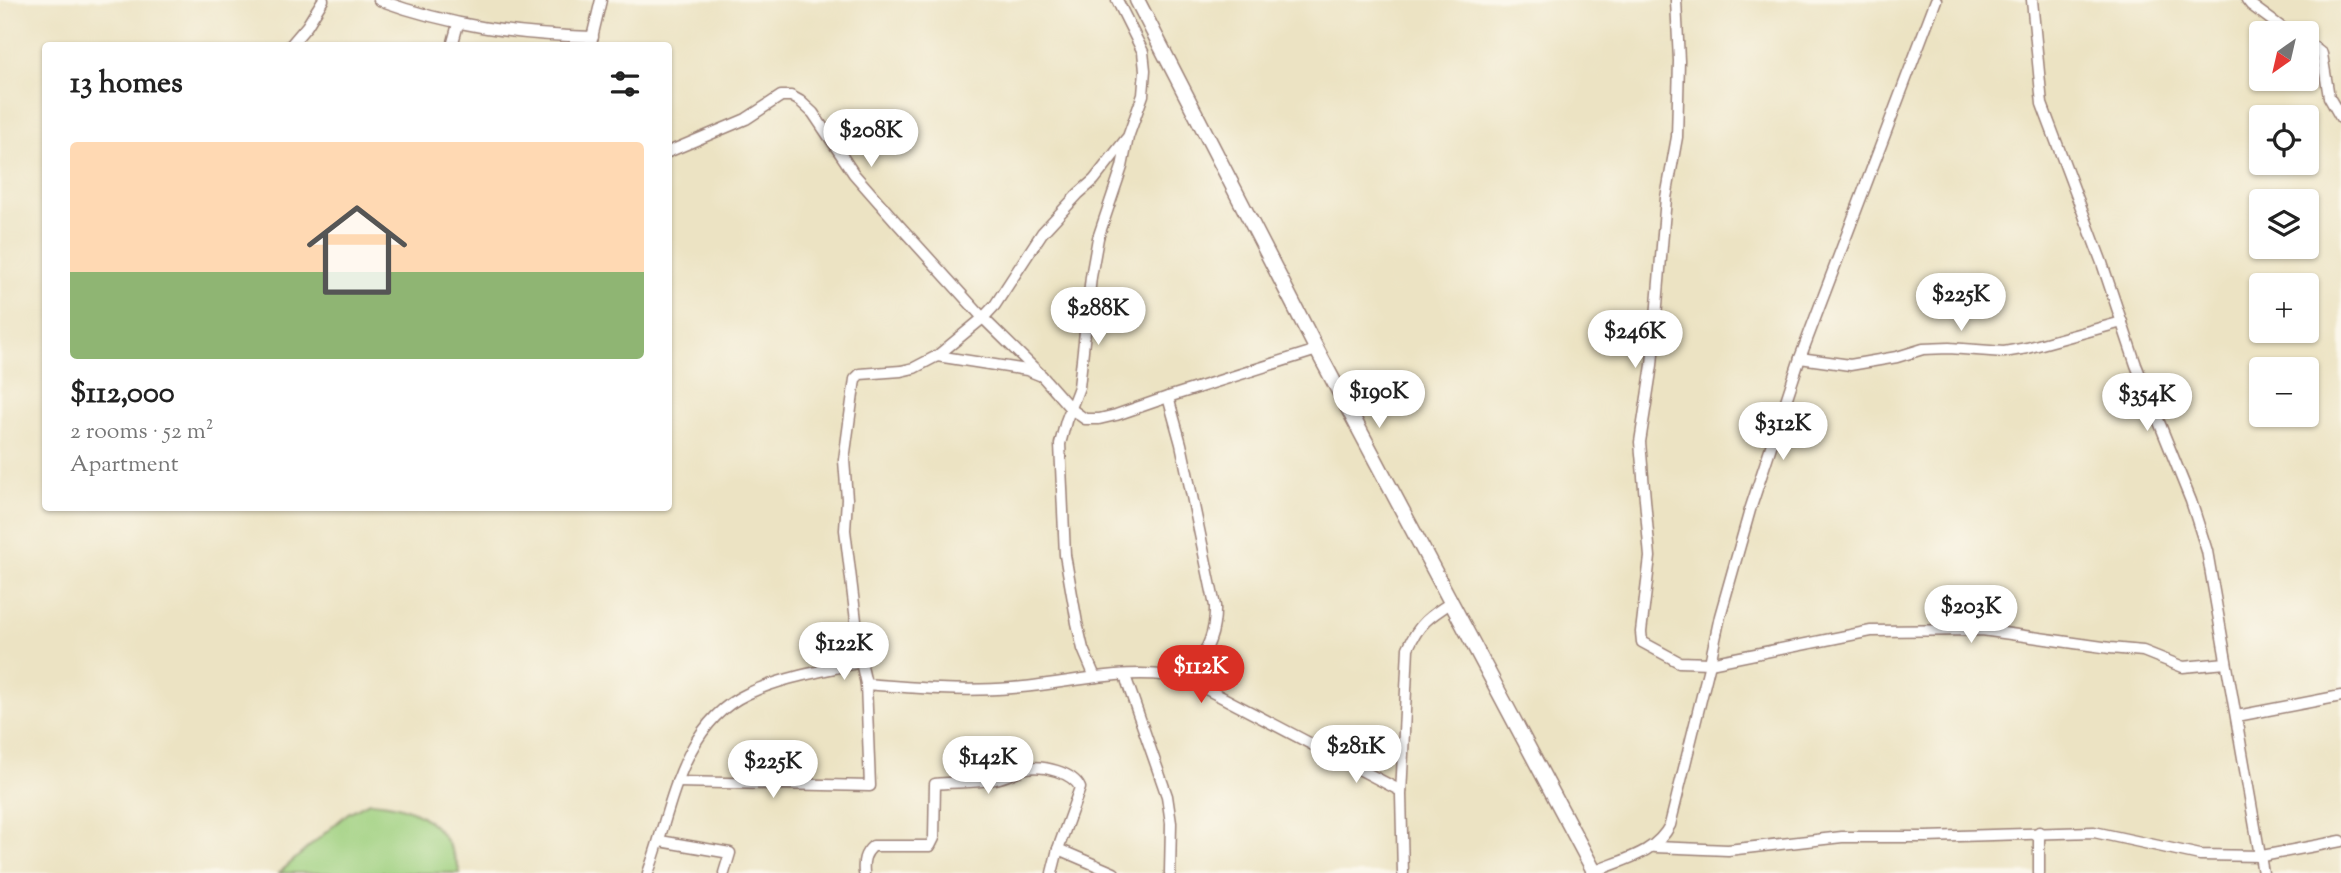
<!DOCTYPE html>
<html lang="en">
<head>
<meta charset="utf-8">
<style>
  body { margin:0; font-family:"Sorts Mill Goudy",serif; background:#f6f6f6; color:#222; height:100vh; display:flex; flex-direction:column; font-size:26px; white-space:nowrap }
  * { box-sizing:border-box; margin:0 }
  p { font-size:23px; color:#767676 }
  .icon { flex:none; width:38px; height:38px; fill:none; stroke:currentColor; stroke-width:2; stroke-linecap:round; stroke-linejoin:round }
  .map { position:relative; flex:1; overflow:hidden }
  .side { position:absolute; left:42px; top:42px; width:630px; height:469px; display:flex; flex-direction:column; background:#fff; border-radius:7px; box-shadow:0 2px 5px #0004 }
  .side>* { flex:none }
  .needle { width:46px; rotate:214deg }
  .controls { position:absolute; left:2249px; top:21px; display:grid; gap:14px }
  .controls a { display:grid; place-items:center; width:70px; height:70px; border-radius:7px; background:#fff; box-shadow:0 2px 5px #0004; font-size:35px }
  .price { position:absolute; translate:-50% -60px; padding:0 16px; border-radius:24px; background:#fff; color:#222; font-size:23px; line-height:46px; filter:drop-shadow(0 2px 4px #0008) }
  .price::after { content:''; position:absolute; left:50%; top:42px; width:21px; height:16px; margin-left:-10px; background:inherit; clip-path:polygon(0 0,100% 0,50% 100%) }
  .price.selected { background:#d93025; color:#fff }
  ul { padding:0; list-style:none }
  li { display:grid; align-content:center; gap:14px; height:371px; padding:0 28px }
  li span { display:grid; place-items:center; height:217px; border-radius:7px; color:#555 }
  li>.icon { margin-inline-start:auto }
  span .icon { width:126px; height:126px; fill:#fffc; stroke-width:1 }
  li b { font-size:30px }
  h2 { display:flex; justify-content:space-between; align-items:center; height:84px; padding:0 28px; font-size:30px }
  .map>svg:first-child { display:block }
  .green { fill:#9fd07f; stroke:#747855; stroke-width:2 }
  .lines { fill:none; stroke-linecap:round; stroke-linejoin:round }
  .minor-casing { stroke:#9b8177; stroke-width:13 }
  .major-casing { stroke:#9b8177; stroke-width:17 }
  .minor { stroke:#fff; stroke-width:10 }
  .major { stroke:#fff; stroke-width:14 }
</style>
</head>
<body>
<div class="map">
<svg width="2341" height="873" viewBox="0 0 2341 873">
  <rect width="100%" height="100%" fill="#fbf7ec"/>
  <filter id="ink" filterUnits="userSpaceOnUse"><feTurbulence type="fractalNoise" baseFrequency=".0143" numOctaves="2"/><feDisplacementMap in="SourceGraphic" scale="14" xChannelSelector="R" yChannelSelector="G"/><feConvolveMatrix kernelMatrix="1 2 1 2 8 2 1 2 1" color-interpolation-filters="sRGB"/></filter>
  <filter id="wash" filterUnits="userSpaceOnUse"><feTurbulence type="fractalNoise" baseFrequency=".00686" numOctaves="4" result="noise"/><feDisplacementMap in="SourceGraphic" scale="28" xChannelSelector="R" yChannelSelector="G"/><feGaussianBlur stdDeviation="1.57" result="paint"/><feColorMatrix in="noise" values="0 0 0 0 0 0 0 0 0 0 0 0 0 0 0 0 0 1.4 0 .05"/><feComposite in="paint" operator="in"/></filter>
  <g filter="url(#wash)">
    <rect width="100%" height="100%" fill="#ece3c3"/>
    <!-- green -->
    <path class="green" d="M369 802C418 804 447 826 460 873H279L348 813Z"/>
  </g>
  <g filter="url(#ink)">
    <g class="lines">
      <!-- minor casing -->
      <g class="minor-casing">
        <g id="minor">
          <path d="M379 0C451 26 516 35 593 37"/>
          <path d="M1676 0 1679 61 1677 137 1666 198 1652 365 1640 442 1650 557 1641 632 1642 642 1679 662 1710 663 1871 631 1982 630 2110 648 2143 651 2183 667 2226 663"/>
          <path d="M2032 0 2042 104 2102 263 2136 365 2191 501 2207 551 2263 873"/>
          <path d="M2247 0 2251 5 2289 33"/>
          <path d="M2306 41 2322 54 2329 97 2341 118"/>
          <path d="M290 46 307 26 323 0"/>
          <path d="M452 46 458 24"/>
          <path d="M590 46 601 0"/>
          <path d="M668 152 746 119 781 96H791L800 101 813 113 854 174 897 223 983 318 1042 376"/>
          <path d="M937 356 1027 370 1042 376 1071 409 1085 419H1099L1116 415 1168 397"/>
          <path d="M1800 358 1850 365 1897 357 1923 349 1949 348 2004 352 2027 348 2122 322"/>
          <path d="M861 662 845 530 847 499 844 460 855 379 860 374 901 371 914 368 937 356 983 318 995 305 1042 233 1078 194 1094 180 1126 139"/>
          <path d="M1125 676 1167 796 1171 823 1170 873"/>
          <path d="M1095 677 1083 649 1077 623 1065 555 1060 444 1066 421 1079 387 1091 277 1098 238 1122 167 1128 137 1143 95 1145 70 1143 52 1117 0"/>
          <path d="M1189 680 1401 791"/>
          <path d="M2237 716 2341 696"/>
          <path d="M677 782 870 786 866 684"/>
          <path d="M660 841 730 853 724 873"/>
          <path d="M1655 847 1728 850 1842 837H1926L2094 832 2200 855 2262 856 2341 841"/>
          <path d="M1058 849 1114 873"/>
          <path d="M648 873C671 812 680 725 747 694 782 677 824 671 861 662L866 684C914 688 964 692 1012 688 1068 684 1135 664 1189 680 1204 653 1216 638 1215 606L1181 444 1168 397 1317 350"/>
          <path d="M864 873C863 861 864 854 873 846H930L934 838 935 784C955 782 976 783 995 779 1006 777 1016 771 1026 768 1042 765 1073 772 1080 788L1058 849 1052 873"/>
          <path d="M1403 873 1401 795 1408 648C1419 623 1430 616 1452 602"/>
          <path d="M1591 873C1620 860 1655 855 1670 825L1710 663 1720 616 1750 510 1800 358 1936 0"/>
          <path d="M2039 873V832"/>
        </g>
      </g>
      <!-- major casing -->
      <g class="major-casing">
        <path id="major" d="M1137 0 1317 350 1595 873"/>
      </g>
      <!-- minor -->
      <use href="#minor" class="minor"/>
      <!-- major -->
      <use href="#major" class="major"/>
    </g>
  </g>
</svg>
<div class="controls">
<a><svg class="needle" viewBox="-14 -14 28 28"><path d="M0-13l5 13h-10z" fill="#e53935"/><path d="M0 13l5-13h-10z" fill="#767676"/></svg></a>
<a><svg class="icon" aria-label="locate" viewBox="0 0 24 24"><circle cx="12" cy="12" r="6"/><path d="M12 2v4M12 18v4M2 12h4M18 12h4"/></svg></a>
<a><svg class="icon" aria-label="layers" viewBox="0 0 24 24"><path d="M12 4l9 5-9 5-9-5zM3 14l9 5 9-5"/></svg></a>
<a>+</a>
<a>−</a>
</div>
<b class="price" style="left:871px;top:169px">$208K</b>
<b class="price" style="left:1961px;top:333px">$225K</b>
<b class="price" style="left:1098px;top:347px">$288K</b>
<b class="price" style="left:1635px;top:370px">$246K</b>
<b class="price" style="left:1379px;top:430px">$190K</b>
<b class="price" style="left:2147px;top:433px">$354K</b>
<b class="price" style="left:1783px;top:462px">$312K</b>
<b class="price" style="left:1971px;top:645px">$203K</b>
<b class="price" style="left:844px;top:682px">$122K</b>
<b class="price selected" style="left:1201px;top:705px">$112K</b>
<b class="price" style="left:1356px;top:785px">$281K</b>
<b class="price" style="left:988px;top:796px">$142K</b>
<b class="price" style="left:773px;top:800px">$225K</b>
<section class="side">
<h2>13 homes<svg class="icon" aria-label="filters" viewBox="0 0 24 24"><path d="M4 7h16M4 17h16"/><circle cx="9" cy="7" r="2"/><circle cx="15" cy="17" r="2"/></svg></h2>
<ul>
<li><span style="background:linear-gradient(#ffd9b3 60%,#8fb573 0)"><svg class="icon" aria-label="home" viewBox="0 0 24 24"><path d="M3 11l9-7 9 7M6 9v11h12V9"/></svg></span><div><b>$112,000</b><p>2 rooms · 52 m²</p><p>Apartment</p></div></li>
</ul>
</section>
</div>
</body>
</html>
